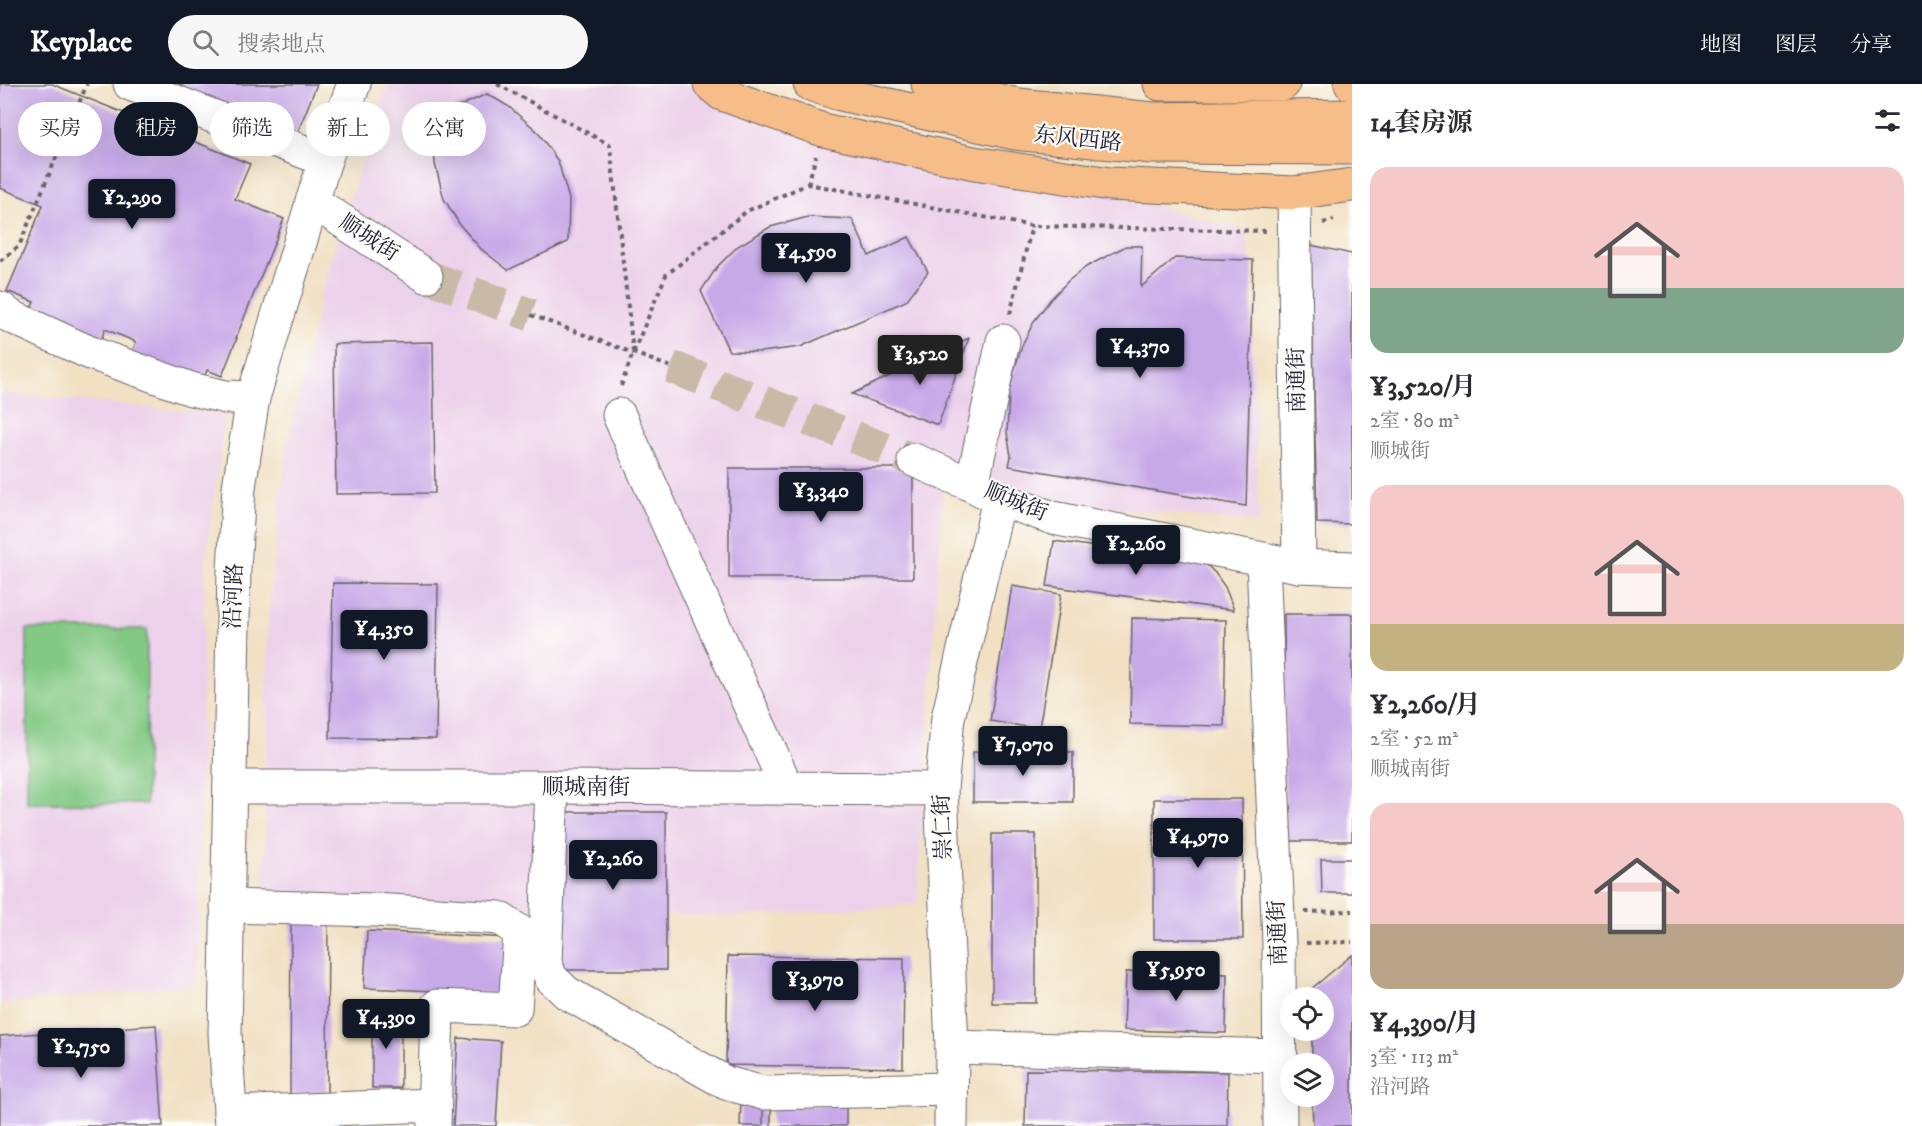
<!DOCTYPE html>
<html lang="zh">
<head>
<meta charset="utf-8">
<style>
  body { margin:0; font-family:"IM FELL DW Pica","Noto Serif SC",serif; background:#f7f7f7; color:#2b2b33; height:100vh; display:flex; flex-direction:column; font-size:22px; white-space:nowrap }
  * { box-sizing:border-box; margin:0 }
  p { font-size:20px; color:#7c7c81 }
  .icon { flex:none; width:33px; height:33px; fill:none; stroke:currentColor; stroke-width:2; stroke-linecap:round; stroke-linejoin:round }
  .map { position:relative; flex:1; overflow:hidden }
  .sheet { display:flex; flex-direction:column; background:#fff; width:570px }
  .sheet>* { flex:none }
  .banner { position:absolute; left:18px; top:18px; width:570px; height:54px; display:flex; gap:12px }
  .controls { position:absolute; left:1280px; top:903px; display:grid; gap:12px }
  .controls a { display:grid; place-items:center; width:54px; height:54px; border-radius:50%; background:#fff; box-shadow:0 6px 24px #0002; font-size:30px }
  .price { position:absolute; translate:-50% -51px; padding:0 14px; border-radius:6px; background:#111827; color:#fff; font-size:20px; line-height:39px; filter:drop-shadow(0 2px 3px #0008) }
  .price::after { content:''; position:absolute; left:50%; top:36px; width:18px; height:14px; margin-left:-9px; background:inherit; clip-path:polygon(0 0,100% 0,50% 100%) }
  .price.on { background:#222; color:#fff }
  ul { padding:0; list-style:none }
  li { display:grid; align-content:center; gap:12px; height:318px; padding:0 18px }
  li span { display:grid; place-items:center; height:186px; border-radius:18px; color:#555 }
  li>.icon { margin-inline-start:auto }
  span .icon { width:108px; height:108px; fill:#fffc; stroke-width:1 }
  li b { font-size:26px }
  h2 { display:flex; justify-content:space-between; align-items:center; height:72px; padding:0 18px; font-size:26px }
  .chip { padding:0 21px; border-radius:27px; background:#fff; box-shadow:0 6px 24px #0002; font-size:21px; line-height:54px }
  .chip.on { background:#111827; color:#fff }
  header { display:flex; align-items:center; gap:36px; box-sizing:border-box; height:84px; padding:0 30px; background:#111827; color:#fff }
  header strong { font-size:28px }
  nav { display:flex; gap:33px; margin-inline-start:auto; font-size:21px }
  .search { width:420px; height:54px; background:#f7f7f7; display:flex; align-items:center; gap:15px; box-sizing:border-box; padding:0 21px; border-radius:33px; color:#7c7c81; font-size:22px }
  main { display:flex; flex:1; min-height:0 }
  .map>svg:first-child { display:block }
  .built { fill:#ecd1ea }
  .green { fill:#83c984; stroke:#527660; stroke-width:1.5 }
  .building { fill:#c7a9e8 }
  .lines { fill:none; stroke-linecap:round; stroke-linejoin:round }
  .minor-tunnel { stroke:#c8baa7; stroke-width:33; stroke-dasharray:33 16; stroke-linecap:butt }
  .minor-casing { stroke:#6a646a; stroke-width:35 }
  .major-casing { stroke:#6a646a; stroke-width:35 }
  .path { stroke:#6a646a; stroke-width:4; stroke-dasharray:4.5 4.5; stroke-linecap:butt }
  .minor { stroke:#fff; stroke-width:33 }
  .major { stroke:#f7bd88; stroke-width:33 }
  .labels { text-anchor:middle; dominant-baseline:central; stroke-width:4.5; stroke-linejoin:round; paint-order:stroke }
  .street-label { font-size:22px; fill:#22223b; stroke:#fdfcf7 }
</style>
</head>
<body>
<header>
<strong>Keyplace</strong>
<div class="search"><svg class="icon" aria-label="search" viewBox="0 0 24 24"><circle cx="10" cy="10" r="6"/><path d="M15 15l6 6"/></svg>搜索地点</div>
<nav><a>地图</a><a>图层</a><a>分享</a></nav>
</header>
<main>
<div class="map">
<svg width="1352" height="1042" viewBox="0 0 1352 1042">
  <rect width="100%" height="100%" fill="#fdfcf7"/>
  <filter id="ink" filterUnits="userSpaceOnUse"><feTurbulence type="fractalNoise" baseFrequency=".0167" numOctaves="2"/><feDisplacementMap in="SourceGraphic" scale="12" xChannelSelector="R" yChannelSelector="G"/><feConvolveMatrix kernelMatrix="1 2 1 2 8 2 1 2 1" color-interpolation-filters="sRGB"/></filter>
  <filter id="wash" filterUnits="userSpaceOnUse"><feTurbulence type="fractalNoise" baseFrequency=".008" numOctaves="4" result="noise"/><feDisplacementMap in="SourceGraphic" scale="24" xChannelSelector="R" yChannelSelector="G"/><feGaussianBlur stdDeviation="1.35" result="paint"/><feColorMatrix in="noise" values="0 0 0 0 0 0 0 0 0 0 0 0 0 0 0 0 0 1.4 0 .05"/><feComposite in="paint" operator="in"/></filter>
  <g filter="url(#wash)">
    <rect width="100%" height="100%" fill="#f1e0c2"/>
    <!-- built -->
    <g class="built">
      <path d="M387 0H702L1248 147 1259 439 943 405 917 820 733 833 264 814 268 531 286 367 324 197Z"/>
      <path d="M0 309 226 331 205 477 197 900 0 920Z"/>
    </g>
    <!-- green -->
    <path class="green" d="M27 545H147L146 720 27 719Z"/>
    <g id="blocks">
      <!-- building -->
      <g class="building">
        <path d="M0 0H52L250 80 235 115 284 135 236 254H237L222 292 207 286 201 302 130 274 136 258 105 245 99 261 28 232 34 218 7 207 43 121 0 104Z"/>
        <path d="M172 0H317L297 50Z"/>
        <path d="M487 10 508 22 537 47 558 77 569 115 568 158 508 186 481 165 460 141 444 115 435 80 432 34Z"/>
        <path d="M808 133 852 135 869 172 909 153 928 188 906 217 800 263 761 268 729 267 701 207 717 183 738 162 770 143Z"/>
        <path d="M1311 161 1352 170V440L1317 439Z"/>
        <path d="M1126 162H1142L1141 203 1175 174 1253 176 1246 422 1009 382 1011 372 1007 349 1009 308 1015 283 1023 259 1035 236 1050 216 1068 197 1086 183Z"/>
        <path d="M969 254 938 341 852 310Z"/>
        <path d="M433 258 435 409 336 410 334 260Z"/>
        <rect x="729" y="384" width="184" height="110"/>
        <path d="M1054 457 1204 478 1215 489 1225 503 1234 526 1047 502Z"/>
        <path d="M333 499 438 500 436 655 330 654Z"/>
        <path d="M1012 502 1061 510 1039 645 990 637Z"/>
        <path d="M1284 530H1352V757H1285Z"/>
        <path d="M1132 534 1226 536 1224 642 1130 640Z"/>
        <rect x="973" y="668" width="100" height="50"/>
        <path d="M1154 715H1242L1243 855H1154Z"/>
        <path d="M559 728H666V886H560Z"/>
        <rect x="992" y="750" width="44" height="169"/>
        <path d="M1321 775H1352V809H1322Z"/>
        <path d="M291 827H328L327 1010H290Z"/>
        <path d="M367 847 510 854 508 910 364 904Z"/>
        <path d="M1352 871V1042H1313L1312 1012H1323V980H1312V946H1323V914H1311V905Z"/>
        <path d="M728 872 904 874 903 984 726 981Z"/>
        <path d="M1126 888 1227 890 1226 949 1124 946Z"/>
        <rect x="372" y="928" width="29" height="76"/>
        <path d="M156 941 163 1042H0V952Z"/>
        <path d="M458 954 501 957 496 1042H453Z"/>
        <path d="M1026 986 1228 988 1227 1042H1025Z"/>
        <path d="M741 1016 763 1017V1042H740Z"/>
        <path d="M771 1021 846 1022V1042H771Z"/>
      </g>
    </g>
  </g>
  <g filter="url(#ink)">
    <use href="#blocks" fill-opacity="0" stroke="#6a646a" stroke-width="1.5"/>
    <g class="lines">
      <!-- minor-tunnel -->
      <g class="minor-tunnel">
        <path d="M426 192 531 231"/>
        <path d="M671 283 914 376"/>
      </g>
      <!-- minor casing -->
      <g class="minor-casing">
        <g id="minor">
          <path d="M130 0 325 76"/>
          <path d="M1294 109 1299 482"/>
          <path d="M312 117 426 192"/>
          <path d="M0 224 10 232 88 268 191 305 226 313 253 314"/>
          <path d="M619 331 787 704"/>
          <path d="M914 376 972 401 999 415 1053 434 1299 482 1352 484"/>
          <path d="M972 401 1003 257"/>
          <path d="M1263 476 1279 859 1280 1042"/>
          <path d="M230 703H552L941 705"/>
          <path d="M552 703 545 878 551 894 567 909 726 999 763 1009 951 1005"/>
          <path d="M227 822 375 826 499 834 520 848 515 925 437 922 434 1042"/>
          <path d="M952 963 1281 972"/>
          <path d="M230 1029 434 1021"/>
          <path d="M231 1042 225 950 234 485 239 403 253 314 325 76 354 0"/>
          <path d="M951 1042 952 963 941 705 948 634 999 415"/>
        </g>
      </g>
      <!-- major casing -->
      <g class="major-casing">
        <g id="major">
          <path d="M710 0 722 10 823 46 974 79 1110 100 1294 109 1352 101"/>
          <path d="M810 0 840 10 1014 49 1152 63 1351 64"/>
          <path d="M928 0 1018 21 1153 35 1351 32"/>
          <path d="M1160 0H1283"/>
          <path d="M1351 0H1352"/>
        </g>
      </g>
      <!-- path -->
      <g class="path">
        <path d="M497 0 610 61 633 268"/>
        <path d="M808 100 816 72"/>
        <path d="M1323 139 1334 136"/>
        <path d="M0 177 19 162 87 0"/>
        <path d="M1010 230 1032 142"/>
        <path d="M531 231 671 283"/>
        <path d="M621 302 633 269 666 191 747 127 808 100 1032 142 1266 147"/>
        <path d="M1305 828 1352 827"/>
        <path d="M1306 859 1352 858"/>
      </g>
      <!-- minor -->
      <use href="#minor" class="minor"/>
      <!-- major -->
      <use href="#major" class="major"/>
    </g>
  </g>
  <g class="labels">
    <!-- street labels -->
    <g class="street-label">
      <text transform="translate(1078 55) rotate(6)">东风西路</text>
      <text transform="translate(369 154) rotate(33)">顺城街</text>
      <text transform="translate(1297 296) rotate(-91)">南通街</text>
      <text transform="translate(1016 418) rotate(22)">顺城街</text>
      <text transform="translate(234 512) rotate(-88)">沿河路</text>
      <text x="586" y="703">顺城南街</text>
      <text transform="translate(943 743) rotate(-92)">崇仁街</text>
      <text transform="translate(1278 849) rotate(-92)">南通街</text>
    </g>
  </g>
</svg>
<div class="controls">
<a><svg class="icon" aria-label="locate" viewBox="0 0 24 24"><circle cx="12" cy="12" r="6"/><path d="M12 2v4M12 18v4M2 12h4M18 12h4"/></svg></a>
<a><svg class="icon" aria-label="layers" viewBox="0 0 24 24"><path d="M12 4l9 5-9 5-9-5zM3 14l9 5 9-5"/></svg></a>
</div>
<b class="price" style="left:132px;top:146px">¥2,290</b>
<b class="price" style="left:806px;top:200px">¥4,590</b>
<b class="price" style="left:1140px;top:295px">¥4,370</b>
<b class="price on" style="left:920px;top:302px">¥3,520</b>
<b class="price" style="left:821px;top:439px">¥3,340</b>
<b class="price" style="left:1136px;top:492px">¥2,260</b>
<b class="price" style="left:384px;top:577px">¥4,350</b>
<b class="price" style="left:1023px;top:693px">¥7,070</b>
<b class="price" style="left:1198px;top:785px">¥4,970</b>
<b class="price" style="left:613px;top:807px">¥2,260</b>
<b class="price" style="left:1176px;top:918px">¥5,950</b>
<b class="price" style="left:815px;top:928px">¥3,970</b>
<b class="price" style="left:386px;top:966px">¥4,390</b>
<b class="price" style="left:81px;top:995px">¥2,750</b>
<div class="banner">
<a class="chip">买房</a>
<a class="chip on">租房</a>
<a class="chip">筛选</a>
<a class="chip">新上</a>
<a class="chip">公寓</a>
</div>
</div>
<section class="sheet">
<h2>14套房源<svg class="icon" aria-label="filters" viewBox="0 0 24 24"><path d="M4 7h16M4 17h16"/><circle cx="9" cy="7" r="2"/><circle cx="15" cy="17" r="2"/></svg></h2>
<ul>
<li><span style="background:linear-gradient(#f6c9c9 65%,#7fa58c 0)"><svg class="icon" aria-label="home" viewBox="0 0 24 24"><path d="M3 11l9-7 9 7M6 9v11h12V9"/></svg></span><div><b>¥3,520/月</b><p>2室 · 80 m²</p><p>顺城街</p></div></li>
<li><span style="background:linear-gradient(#f6c9c9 75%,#c2b280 0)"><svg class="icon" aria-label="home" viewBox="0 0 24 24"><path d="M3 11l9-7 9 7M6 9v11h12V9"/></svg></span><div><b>¥2,260/月</b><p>2室 · 52 m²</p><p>顺城南街</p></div></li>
<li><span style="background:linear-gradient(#f6c9c9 65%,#b9a48a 0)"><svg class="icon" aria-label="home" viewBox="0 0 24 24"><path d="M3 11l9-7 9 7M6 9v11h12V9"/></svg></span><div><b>¥4,390/月</b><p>3室 · 113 m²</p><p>沿河路</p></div></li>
</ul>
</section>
</main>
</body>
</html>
